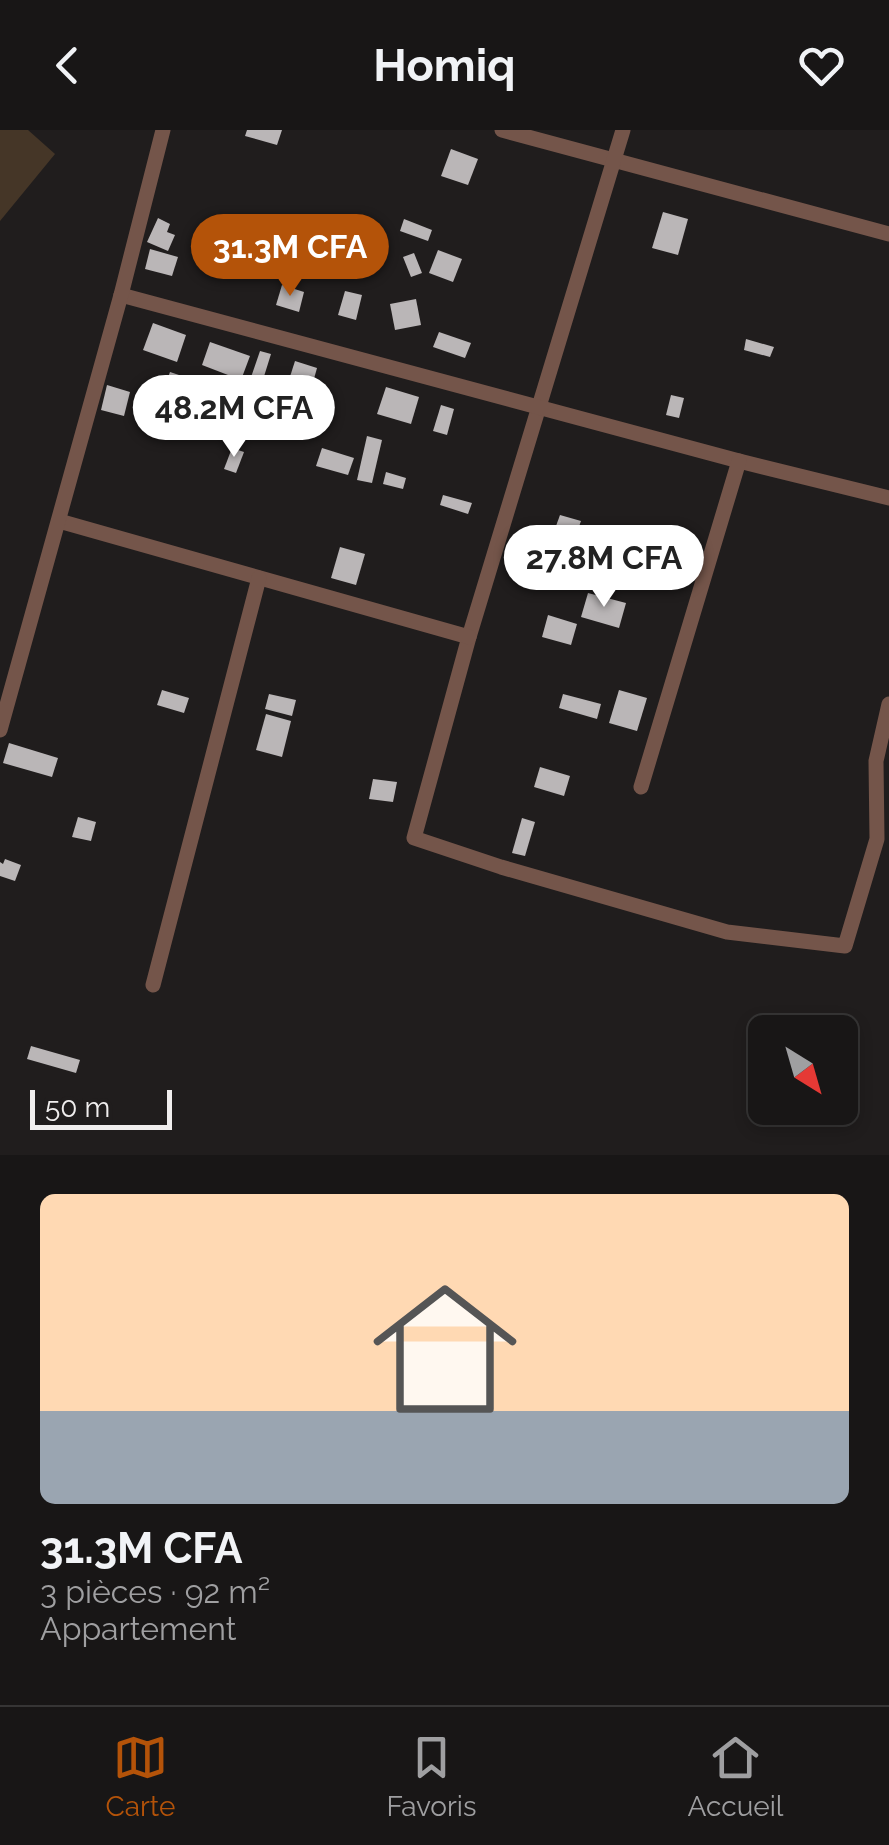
<!DOCTYPE html>
<html lang="fr">
<head>
<meta charset="utf-8">
<style>
  body { margin:0; font-family:Raleway,sans-serif; background:#211f1f; color:#f1f3f6; height:100vh; display:flex; flex-direction:column; font-size:38px; white-space:nowrap }
  * { box-sizing:border-box; margin:0 }
  p { font-size:32px; color:#9f9fa1 }
  .icon { flex:none; width:55px; height:55px; fill:none; stroke:currentColor; stroke-width:2; stroke-linecap:round; stroke-linejoin:round }
  .map { position:relative; height:1025px; overflow:hidden }
  .panel { display:flex; flex-direction:column; background:#181616; flex:1 }
  .panel>* { flex:none }
  .needle { width:65px; rotate:143deg }
  .fabs { position:absolute; left:748px; top:885px; display:grid; gap:20px }
  .fabs a { display:grid; place-items:center; width:110px; height:110px; border-radius:15px; background:#181616; box-shadow:0 5px 15px #0003,0 0 0 2px #363535; font-size:50px }
  .scale { position:absolute; left:30px; bottom:25px; width:142px; box-sizing:border-box; padding-left:10px; border:5px solid #f0eeee; border-top:0; font-size:28px; line-height:35px; white-space:nowrap; color:#f0eeee; -webkit-text-stroke:8px #201d1d; paint-order:stroke }
  .price { position:absolute; translate:-50% -85px; padding:0 22px; border-radius:35px; background:#fff; color:#222; font-size:32px; line-height:65px; filter:drop-shadow(0 2px 5px #0008) }
  .price::after { content:''; position:absolute; left:50%; top:60px; width:30px; height:22px; margin-left:-15px; background:inherit; clip-path:polygon(0 0,100% 0,50% 100%) }
  .price.selected { background:#b45309; color:#fff }
  ul { padding:0; list-style:none }
  li { display:grid; align-content:center; gap:20px; height:530px; padding:0 40px }
  li span { display:grid; place-items:center; height:310px; border-radius:15px; color:#555 }
  li>.icon { margin-inline-start:auto }
  span .icon { width:180px; height:180px; fill:#fffc; stroke-width:1 }
  li b { font-size:42px }
  header { display:flex; justify-content:space-between; align-items:center; height:130px; padding:0 40px; background:#181616; font-size:45px; font-weight:700 }
  .dock { display:flex; justify-content:space-around; align-items:center; height:140px; border-top:2px solid #363535; background:#181616; font-size:28px; color:#9f9fa1 }
  .dock a { display:grid; justify-items:center; gap:5px }
  .dock .selected { color:#b45309 }
  .map>svg:first-child { display:block }
  .green { fill:#453627 }
  .building { fill:#bab6b7 }
  .lines { fill:none; stroke-linecap:round; stroke-linejoin:round }
  .street { stroke:#74554a; stroke-width:15 }
</style>
</head>
<body>
<header><svg class="icon" aria-label="back" viewBox="0 0 24 24"><path d="M15 5l-7 7 7 7"/></svg>Homiq<svg class="icon" aria-label="heart" viewBox="0 0 24 24"><path d="M12 20l-8-8c-3-5 5-10 8-4 3-6 11-1 8 4z"/></svg></header>
<div class="map">
<svg width="889" height="1025" viewBox="0 0 889 1025">
  <rect width="100%" height="100%" fill="#201d1d"/>
  <!-- green -->
  <path class="green" d="M0 0H28L55 24 0 91Z"/>
  <!-- building -->
  <g class="building">
    <path d="M247 0H282L277 15 245 6Z"/>
    <path d="M451 19 478 29 468 55 441 46Z"/>
    <path d="M663 82 688 89 678 125 652 118Z"/>
    <path d="M158 88 170 94 167 102 175 105 168 121 147 112Z"/>
    <path d="M404 89 432 100 428 111 400 101Z"/>
    <path d="M223 106 236 110 228 137 215 133Z"/>
    <path d="M150 119 178 127 172 146 145 139Z"/>
    <path d="M438 120 462 129 453 152 429 143Z"/>
    <path d="M414 123 422 143 411 147 403 127Z"/>
    <path d="M282 155 304 162 299 182 276 175Z"/>
    <path d="M345 161 362 165 356 190 338 185Z"/>
    <path d="M416 169 421 195 395 200 390 174Z"/>
    <path d="M153 193 186 205 177 232 143 220Z"/>
    <path d="M439 202 471 213 465 228 433 217Z"/>
    <path d="M746 209 774 217 770 227 744 220Z"/>
    <path d="M210 212 250 226 241 250 202 235Z"/>
    <path d="M260 221 271 224 261 256 249 253Z"/>
    <path d="M295 231 317 238 310 263 287 256Z"/>
    <path d="M170 242 179 245 165 281 157 278Z"/>
    <path d="M107 255 130 262 124 286 101 280Z"/>
    <path d="M386 257 419 267 411 294 377 284Z"/>
    <path d="M671 265 684 268 679 288 666 285Z"/>
    <path d="M176 275 199 283 190 307 167 299Z"/>
    <path d="M441 275 454 279 447 305 433 301Z"/>
    <path d="M367 306 382 310 372 353 357 350Z"/>
    <path d="M232 318 244 322 236 343 224 339Z"/>
    <path d="M322 318 354 328 348 345 316 336Z"/>
    <path d="M386 342 406 348 403 359 383 354Z"/>
    <path d="M443 365 472 373 468 384 440 375Z"/>
    <path d="M560 385 581 391 577 402 556 396Z"/>
    <path d="M634 406 652 412 648 426 630 421Z"/>
    <path d="M340 417 365 424 356 455 331 448Z"/>
    <path d="M588 463 626 473 619 498 581 487Z"/>
    <path d="M548 485 577 494 571 515 542 507Z"/>
    <path d="M162 560 189 568 184 583 157 575Z"/>
    <path d="M619 560 647 568 637 601 609 593Z"/>
    <path d="M269 564 296 570 292 586 265 579Z"/>
    <path d="M563 564 601 574 597 589 559 578Z"/>
    <path d="M266 584 291 591 282 627 256 620Z"/>
    <path d="M9 613 58 628 52 647 3 633Z"/>
    <path d="M540 637 570 646 564 666 534 657Z"/>
    <path d="M373 649 397 652 393 672 369 669Z"/>
    <path d="M78 687 96 692 91 711 72 707Z"/>
    <path d="M522 688 535 692 525 726 512 723Z"/>
    <path d="M5 729 21 735 15 751 0 746V732L3 734Z"/>
    <path d="M31 916 80 930 76 943 27 929Z"/>
  </g>
  <g class="lines">
    <!-- street -->
    <g class="street">
      <path d="M502 0 889 104"/>
      <path d="M623 0 469 507 414 708 501 737 727 802 845 816 877 709 876 631 889 574"/>
      <path d="M121 165 739 331 889 368"/>
      <path d="M59 391 469 507"/>
      <path d="M0 600 121 165 163 0"/>
      <path d="M641 657 739 331"/>
      <path d="M153 855 259 448"/>
    </g>
  </g>
</svg>
<div class="fabs">
<a><svg class="needle" viewBox="-14 -14 28 28"><path d="M0-13l5 13h-10z" fill="#e53935"/><path d="M0 13l5-13h-10z" fill="#9f9fa1"/></svg></a>
</div>
<div class="scale">50 m</div>
<b class="price selected" style="left:290px;top:169px">31.3M CFA</b>
<b class="price" style="left:234px;top:330px">48.2M CFA</b>
<b class="price" style="left:604px;top:480px">27.8M CFA</b>
</div>
<section class="panel">
<ul>
<li><span style="background:linear-gradient(#ffd9b3 70%,#9aa5b1 0)"><svg class="icon" aria-label="home" viewBox="0 0 24 24"><path d="M3 11l9-7 9 7M6 9v11h12V9"/></svg></span><div><b>31.3M CFA</b><p>3 pièces · 92 m²</p><p>Appartement</p></div></li>
</ul>
</section>
<nav class="dock">
<a class="selected"><svg class="icon" aria-label="map" viewBox="0 0 24 24"><path d="M3 6l6-2 6 2 6-2v14l-6 2-6-2-6 2zM9 4v14M15 6v14"/></svg>Carte</a>
<a><svg class="icon" aria-label="saved" viewBox="0 0 24 24"><path d="M7 4h10v16l-5-4-5 4z"/></svg>Favoris</a>
<a><svg class="icon" aria-label="home" viewBox="0 0 24 24"><path d="M3 11l9-7 9 7M6 9v11h12V9"/></svg>Accueil</a>
</nav>
</body>
</html>
